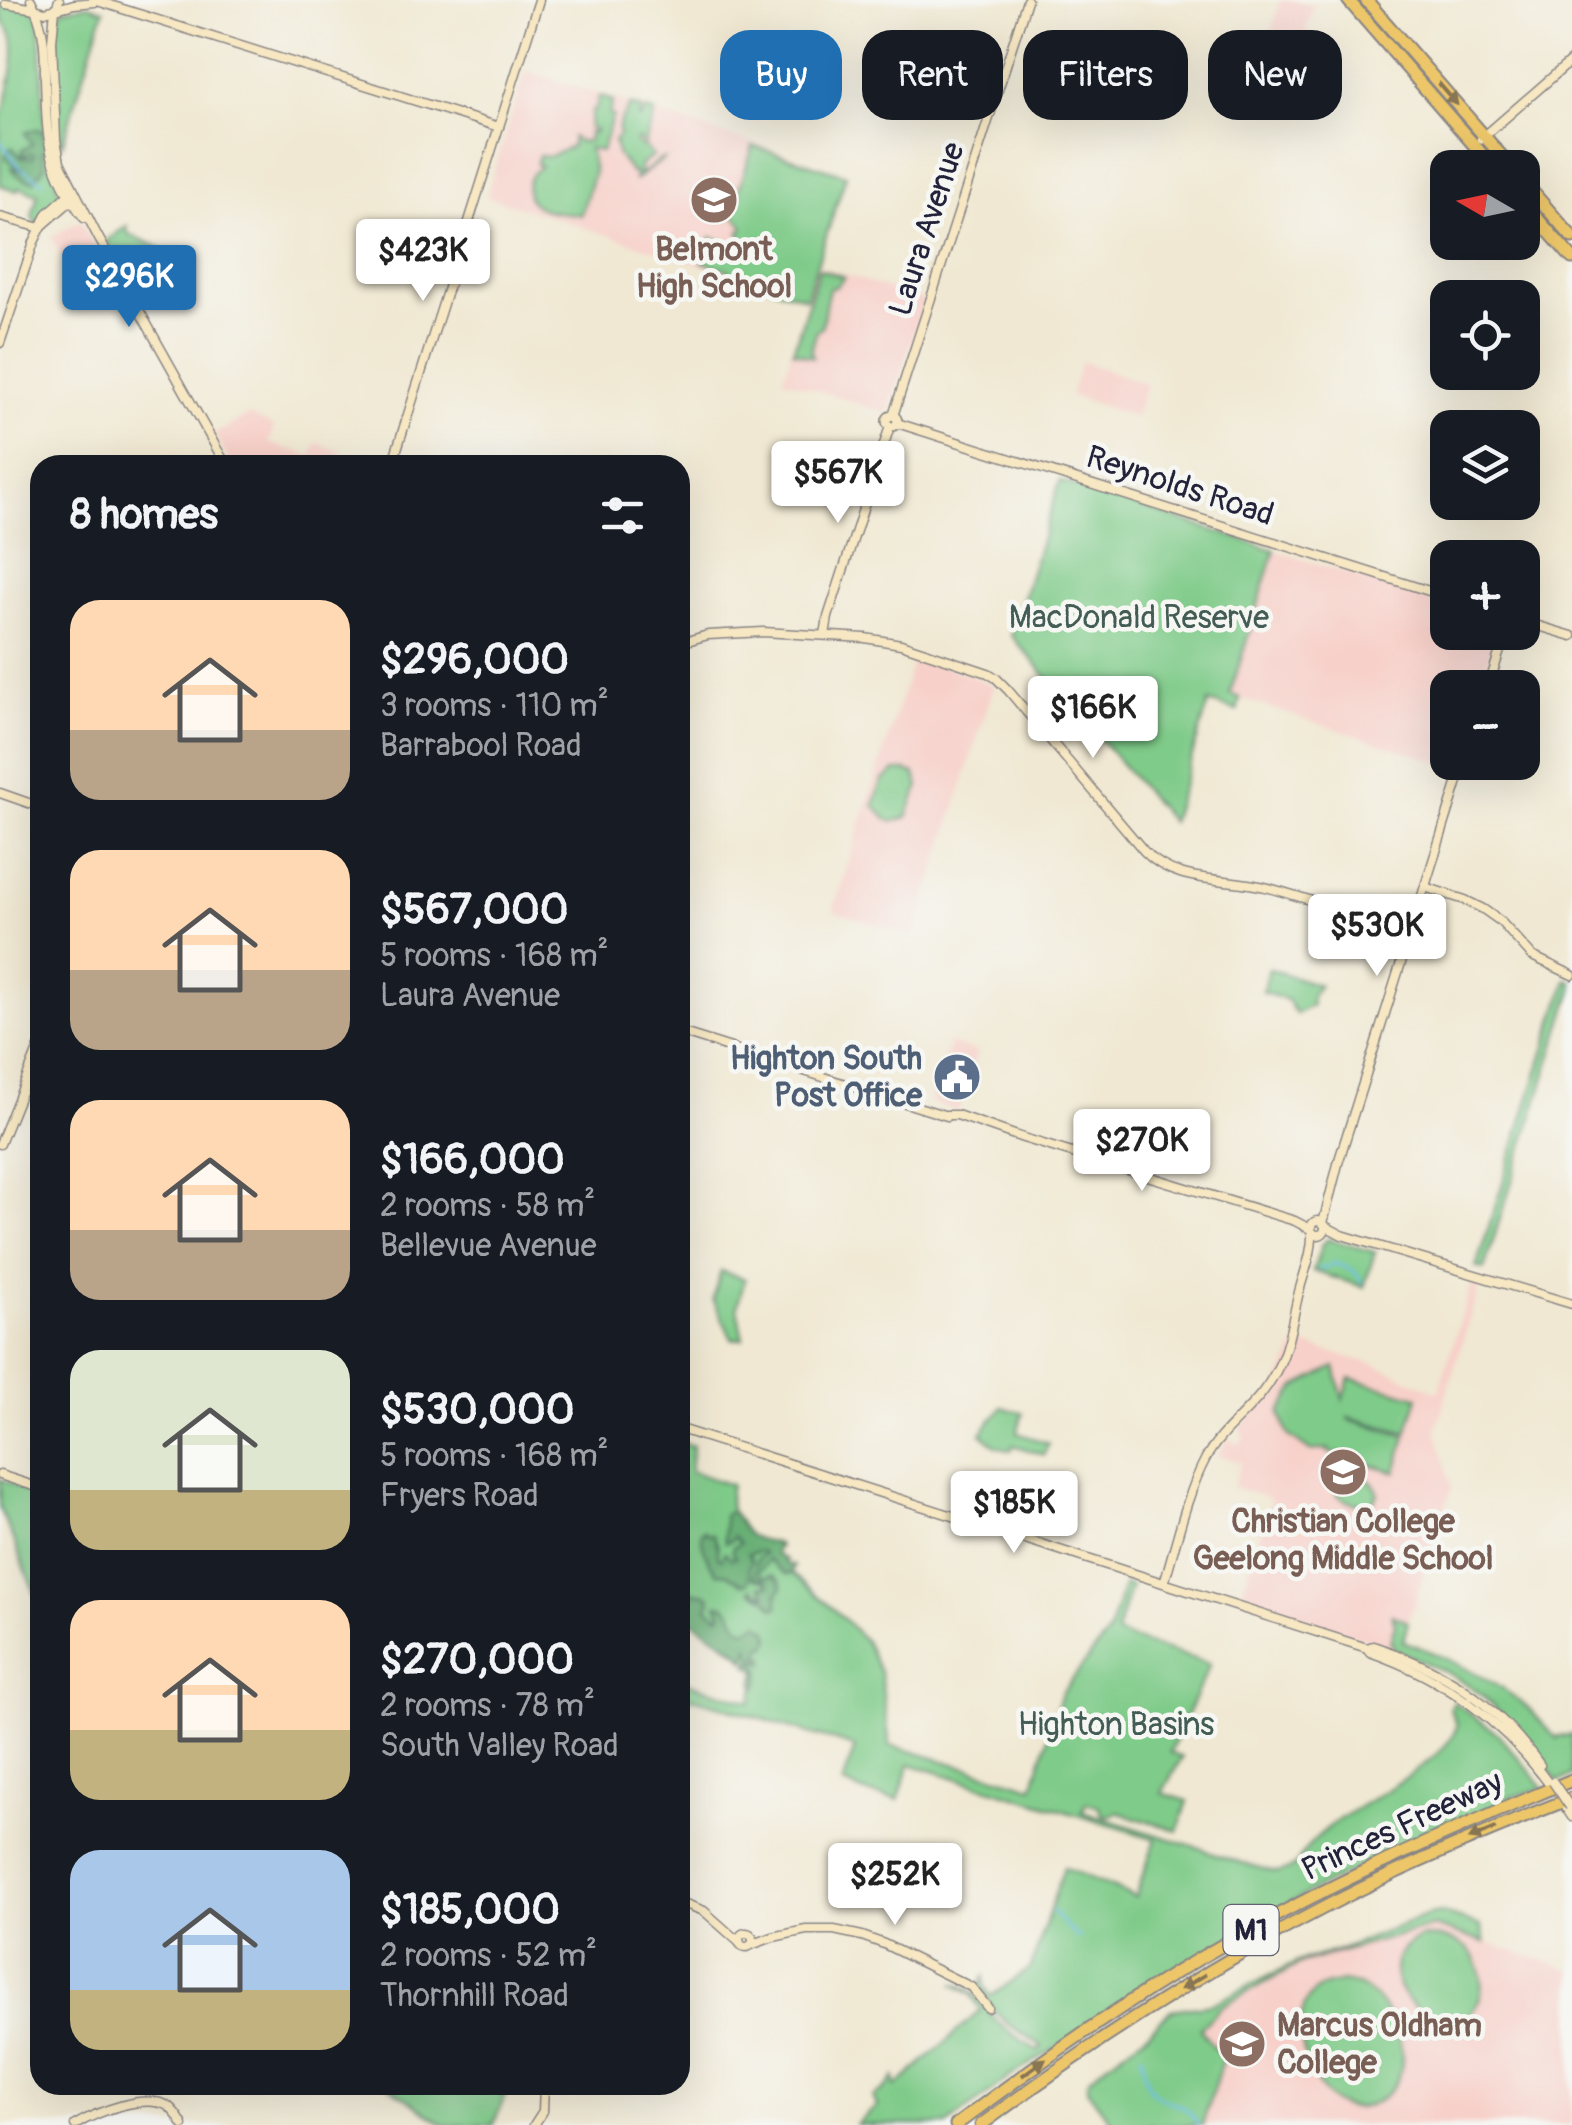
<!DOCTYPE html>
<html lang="en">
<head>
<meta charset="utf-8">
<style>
  body { margin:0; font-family:Pangolin,sans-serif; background:#20242c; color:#f1f3f6; height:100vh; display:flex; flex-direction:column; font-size:38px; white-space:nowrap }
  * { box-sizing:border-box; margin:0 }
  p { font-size:32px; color:#9ea1a6 }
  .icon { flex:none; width:55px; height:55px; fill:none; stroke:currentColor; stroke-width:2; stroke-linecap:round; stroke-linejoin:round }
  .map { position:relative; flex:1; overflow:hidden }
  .sheet { position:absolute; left:30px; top:455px; width:660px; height:1640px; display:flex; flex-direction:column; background:#171b24; border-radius:30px; box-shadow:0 10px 40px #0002 }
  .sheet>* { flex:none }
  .top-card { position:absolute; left:720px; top:30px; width:700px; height:90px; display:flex; gap:20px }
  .needle { width:65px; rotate:279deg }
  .tools { position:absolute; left:1430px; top:150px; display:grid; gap:20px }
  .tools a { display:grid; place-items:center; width:110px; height:110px; border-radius:20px; background:#171b24; box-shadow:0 10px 40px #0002; font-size:50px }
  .price { position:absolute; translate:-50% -85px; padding:0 22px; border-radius:10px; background:#fff; color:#222; font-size:32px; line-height:65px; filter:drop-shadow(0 2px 5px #0008) }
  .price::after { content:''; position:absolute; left:50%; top:60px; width:30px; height:22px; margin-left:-15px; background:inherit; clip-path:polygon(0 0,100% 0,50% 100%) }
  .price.selected { background:#1f6fb2; color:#fff }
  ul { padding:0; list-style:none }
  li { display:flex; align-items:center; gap:30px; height:250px; padding:0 40px }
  li span { display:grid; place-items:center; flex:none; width:280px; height:200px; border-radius:30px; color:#555 }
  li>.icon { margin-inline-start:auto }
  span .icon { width:120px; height:120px; fill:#fffc; stroke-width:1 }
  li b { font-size:42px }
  h2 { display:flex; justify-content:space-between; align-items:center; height:120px; padding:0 40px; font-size:42px }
  .tag { padding:0 35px; border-radius:30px; background:#171b24; box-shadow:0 10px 40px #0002; font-size:35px; line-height:90px }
  .tag.selected { background:#1f6fb2; color:#fff }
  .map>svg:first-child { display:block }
  .built { fill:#f7d0c9 }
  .green { fill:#7fcb89; stroke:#507662; stroke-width:2.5 }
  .forest { fill:#67af75; stroke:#446858; stroke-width:2.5 }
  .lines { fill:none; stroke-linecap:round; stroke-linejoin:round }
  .stream { stroke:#6ebde9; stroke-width:2.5 }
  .secondary-casing { stroke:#898586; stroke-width:11 }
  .highway-casing { stroke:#898586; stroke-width:15 }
  .secondary { stroke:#f7e8c3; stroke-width:8 }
  .highway { stroke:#ecc669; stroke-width:11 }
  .secondary-bridge-casing { stroke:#898586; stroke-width:11; stroke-linecap:butt }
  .secondary-bridge { stroke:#f7e8c3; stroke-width:8 }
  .oneway { fill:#877452 }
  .labels { text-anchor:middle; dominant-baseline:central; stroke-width:9; stroke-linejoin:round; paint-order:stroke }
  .shield { fill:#f6f6f2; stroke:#626272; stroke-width:2.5 }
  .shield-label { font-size:30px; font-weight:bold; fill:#22223b }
  .street-label { font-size:32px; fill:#22223b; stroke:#f6f6f2 }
  .education-label { font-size:32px; font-weight:bold; fill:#785e54; stroke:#f6f6f2 }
  .park-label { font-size:32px; fill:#435d56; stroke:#f6f6f2 }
  .service-label { font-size:32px; font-weight:bold; fill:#4e5e75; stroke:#f6f6f2; text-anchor:end }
</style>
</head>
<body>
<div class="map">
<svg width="1572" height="2125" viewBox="0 0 1572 2125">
  <rect width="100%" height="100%" fill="#f6f6f2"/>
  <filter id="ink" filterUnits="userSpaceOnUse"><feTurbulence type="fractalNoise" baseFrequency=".01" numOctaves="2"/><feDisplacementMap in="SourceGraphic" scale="20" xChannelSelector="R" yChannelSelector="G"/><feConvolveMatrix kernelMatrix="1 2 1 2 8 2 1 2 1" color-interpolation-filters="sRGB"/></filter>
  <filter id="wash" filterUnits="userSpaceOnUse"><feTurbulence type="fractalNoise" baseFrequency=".0048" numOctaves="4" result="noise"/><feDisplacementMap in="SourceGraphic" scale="40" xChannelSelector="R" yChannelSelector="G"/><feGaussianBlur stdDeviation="2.25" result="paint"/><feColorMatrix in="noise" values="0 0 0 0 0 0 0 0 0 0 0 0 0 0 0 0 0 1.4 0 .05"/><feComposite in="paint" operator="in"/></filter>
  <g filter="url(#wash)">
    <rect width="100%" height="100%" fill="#f0e8d2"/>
    <!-- built -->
    <g class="built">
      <path d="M1280 0H1293L1313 6 1305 31 1336 42 1332 54 1270 34Z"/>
      <path d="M526 71 847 174 818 266 924 300 889 411 885 412 783 379 807 299 486 196Z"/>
      <path d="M77 222 82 224 98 253 69 267 61 257 51 237Z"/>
      <path d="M1084 362 1146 384 1135 417 1070 395 1080 364Z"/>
      <path d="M250 415 274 427 269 443 312 456 316 443 343 452 342 459 360 465H231L214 434Z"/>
      <path d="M1275 551 1447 604 1448 632 1497 633 1480 687 1448 688V762L1456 763 1455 767 1229 695Z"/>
      <path d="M914 657 964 673 994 686 914 936 833 911Z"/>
      <path d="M950 1043 977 1052 958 1111 930 1102Z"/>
      <path d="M1472 1282 1480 1284 1436 1429 1452 1487 1408 1622 1401 1620 1392 1648 1240 1598 1271 1499 1233 1487 1241 1462 1217 1455 1229 1438 1238 1445 1244 1438 1240 1427 1266 1402 1277 1387 1297 1343 1374 1364 1438 1392Z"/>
      <path d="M1434 1926 1572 1970V2125H1202L1223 2058 1200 2029 1222 2006 1304 1962Z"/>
    </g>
    <!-- green -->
    <g class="green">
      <path d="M6 4 35 9 40 21 45 138 50 164 60 193 58 199 35 224 32 216 38 194 19 187 17 191 0 185V114H2C8 99 17 54 13 39 9 26 0 23 0 8Z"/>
      <path d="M88 5 104 10 62 145 60 144 57 89 59 54 56 36 60 13 64 9Z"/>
      <path d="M599 96 613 101 609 115 613 116 601 152 589 148 594 172 581 215C564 211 525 215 527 187 528 177 533 172 541 166L536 164 539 155 548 157 571 147 572 137 578 142 588 141 589 132 594 133 595 130 589 128 592 110H595Z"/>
      <path d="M630 105 642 109 638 118 640 119 647 110 655 113 645 144 639 140 636 141 638 145 645 147 653 156 641 165 638 174 646 171 661 159H664L635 180 634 172 631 173 617 154 614 141 619 135C616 121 626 115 630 105Z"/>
      <path d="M753 146 846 175 806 298 729 273V270L703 262 711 237 737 246 744 245 741 242 742 238 739 231 743 230V226L727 205 736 198Z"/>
      <path d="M127 226 128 234C161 249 180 250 185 291L173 297 178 292 174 285 178 283 176 279 168 282 161 276 154 264 137 274 142 285V289L135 293 106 241Z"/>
      <path d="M819 269 844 277 836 287 830 288C825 298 825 315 821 328L817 330 811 351 813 357 793 351Z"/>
      <path d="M1060 481 1275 550 1230 694 1240 698 1237 711 1209 702 1171 822 1011 635Z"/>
      <path d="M895 771H907L915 774 919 786 907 817 893 822 885 818 874 805 882 781Z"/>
      <path d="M1269 969 1319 985 1311 996 1312 1005 1296 1014 1287 1000 1262 992Z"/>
      <path d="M1567 980 1572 981V992L1484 1269 1476 1267Z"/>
      <path d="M1328 1239 1375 1252 1364 1287 1313 1271 1322 1244Z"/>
      <path d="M721 1271 745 1279 737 1307 743 1339H732L713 1299Z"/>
      <path d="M1335 1367 1343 1399 1350 1378 1418 1397 1407 1433 1348 1417V1419L1406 1436 1396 1472 1328 1452V1449L1310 1451 1288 1435 1280 1413 1296 1387Z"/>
      <path d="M1002 1407 1023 1413 1017 1433 1048 1443 1044 1455 1013 1445 1011 1451 996 1446 981 1433Z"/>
      <path d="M680 1442 693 1446 690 1471 731 1485C727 1501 731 1513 739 1527L841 1616 865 1641 880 1672 890 1745 1033 1787 1062 1692 1109 1632 1124 1584 1131 1586 1116 1634 1210 1664 1170 1752 1182 1757 1162 1793 1188 1801 1178 1831 1117 1812 1110 1816 1102 1814 1099 1806 1086 1803 1082 1812 1203 1849 1218 1856 1278 1873C1299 1867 1295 1864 1306 1849 1311 1841 1322 1833 1329 1827 1358 1804 1450 1761 1457 1725L1450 1709 1454 1702 1498 1734 1544 1788 1511 1797 1495 1807 1385 1854 1301 1897 1014 2074 947 2125H856L877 2106 873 2097 885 2090 895 2077 896 2087 980 2011 971 1994 953 1984C977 1986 985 2013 1003 2027 1014 2036 1027 2043 1038 2051L1042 2046 1008 2024 995 2012 980 1990 979 1986 984 1977V1986L991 1996 1031 1968 1064 1867 1135 1897 1156 1839 910 1764 898 1800 865 1793 843 1784 855 1747 680 1694V1680L751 1702 760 1668 680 1611Z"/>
      <path d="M1348 1475C1361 1476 1376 1480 1378 1494L1372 1503C1348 1510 1317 1487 1348 1475Z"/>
      <path d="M0 1479 40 1495 39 1602 0 1508Z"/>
      <path d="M1392 1615 1408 1622 1403 1641C1442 1655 1497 1681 1529 1709 1538 1718 1547 1729 1556 1738L1572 1734V1776L1558 1782 1519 1732 1481 1694 1448 1673 1396 1650 1390 1642 1395 1624Z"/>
      <path d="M1441 1913 1481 1926 1485 1943 1434 1926 1304 1962 1222 2006 1200 2029 1223 2058 1202 2125H1114L1087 2089V2081L1090 2077 1148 2033 1171 2010 1212 2004 1300 1961 1333 1952 1428 1915Z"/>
      <path d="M1423 1937C1436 1937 1450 1938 1461 1944 1483 1956 1490 1996 1470 2013 1430 2046 1354 1963 1423 1937Z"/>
      <path d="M1343 1982C1344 1982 1357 1985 1358 1985 1389 2000 1415 2054 1395 2084 1389 2093 1381 2100 1372 2104 1362 2108 1352 2110 1342 2106 1309 2093 1285 2018 1314 1992 1322 1985 1333 1984 1343 1982Z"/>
      <path d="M387 2085H481L505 2096 493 2125H444Z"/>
    </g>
    <!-- forest -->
    <g class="forest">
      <path d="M36 129 43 131 46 150 42 152 45 166 34 181C26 181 15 175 11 168L22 170V167H17L5 157 9 149 13 148 22 158H33L34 155 31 153 23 156 22 150 32 144 25 133Z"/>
      <path d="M727 1512 734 1513C749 1541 749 1536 778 1544L779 1547H776V1555L786 1560V1564L794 1566 791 1574H786L769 1560 759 1572 761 1576 766 1577 773 1575 780 1581 782 1588 778 1593V1607L774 1608 768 1600 751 1590 753 1588 757 1592 763 1593 765 1596 767 1595 761 1586 769 1585 767 1581 753 1577 757 1558 764 1554 761 1551 748 1554 752 1560 749 1569 750 1574 748 1583 744 1584 728 1574 717 1573C708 1562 701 1546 701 1532L704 1530 707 1534H713L718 1546V1557L721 1559 725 1552 731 1559 735 1557 732 1554V1548L740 1543 734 1537 731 1541 725 1542 724 1515Z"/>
      <path d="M680 1584 685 1589 684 1595 692 1597 690 1591 706 1594 711 1598 708 1608 719 1616 721 1613 717 1604C731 1604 734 1616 740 1627L748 1629 758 1623 769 1631 771 1638 767 1646 763 1645 759 1656 760 1658 764 1655 765 1663 758 1660 757 1662C762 1669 761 1681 756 1688L754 1684 757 1670 748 1665 755 1659 750 1652V1646L744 1660 739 1652 680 1613Z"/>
    </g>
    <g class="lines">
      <!-- stream -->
      <g class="stream">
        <path d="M0 141 20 167 43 182"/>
        <path d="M1319 1269 1330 1267 1333 1263C1348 1267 1355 1268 1362 1283"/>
        <path d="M39 1508 40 1509"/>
        <path d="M1052 1911 1067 1928 1080 1938"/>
        <path d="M1141 2054C1146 2066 1143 2082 1154 2092 1168 2107 1184 2097 1198 2125"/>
      </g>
    </g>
  </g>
  <g filter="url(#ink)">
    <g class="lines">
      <!-- secondary casing -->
      <g class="secondary-casing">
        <g id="secondary">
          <path d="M31 0 35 9 45 12 56 9 59 0"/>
          <path d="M94 0 499 127"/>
          <path d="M6 4 35 9"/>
          <path d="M35 9C45 31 45 55 45 78 47 140 46 166 84 218"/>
          <path d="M55 9 52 41 56 140 60 162 98 237 226 465"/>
          <path d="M56 9 74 4 95 2"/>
          <path d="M1481 139 1572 60"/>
          <path d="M0 217 41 228"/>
          <path d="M43 225 74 198"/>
          <path d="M0 343 34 242 48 213 68 195H72"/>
          <circle cx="892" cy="421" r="5.5"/>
          <path d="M893 416 1027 0"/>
          <path d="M897 423 1448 597"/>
          <path d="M392 465 539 0"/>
          <path d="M1522 621 1572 636"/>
          <path d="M825 635 828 617 890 426"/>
          <path d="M680 643 708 635 763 632 865 638 901 644 988 673 996 678 1008 690 1144 851C1177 886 1226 876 1269 888 1316 901 1364 918 1411 932"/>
          <path d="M1488 688 1506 632"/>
          <path d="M0 793 40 807"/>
          <path d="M1425 887 1465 900 1483 909 1500 921 1532 956 1572 975"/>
          <path d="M680 1032 947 1116"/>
          <path d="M946 1115H957L1023 1138 1295 1221 1310 1229"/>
          <path d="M0 1144 40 1045"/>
          <circle cx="1318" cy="1228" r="7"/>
          <path d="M1323 1223 1339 1160 1464 762"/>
          <path d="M1325 1226 1342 1235 1572 1304"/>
          <path d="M680 1429 1367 1648 1370 1652C1444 1678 1502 1720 1549 1784"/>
          <path d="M0 1475 40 1488"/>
          <path d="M1164 1583C1176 1544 1187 1493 1206 1458 1220 1432 1244 1416 1262 1393 1289 1358 1289 1332 1299 1292 1304 1272 1313 1253 1312 1232"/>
          <path d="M1367 1648 1373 1646C1445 1670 1496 1703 1540 1765"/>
          <path d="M1566 1808 1572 1817"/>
          <path d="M680 1902 704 1911 740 1943"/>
          <circle cx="746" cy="1940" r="7"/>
          <path d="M751 1945 773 1937 806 1930H834L862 1936 884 1944 971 1987 988 2008"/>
          <path d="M75 2125C97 2112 144 2093 168 2106 175 2111 179 2118 183 2125"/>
          <path d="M534 2125 543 2111 544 2085"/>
        </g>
      </g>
      <!-- highway casing -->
      <g class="highway-casing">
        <g id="highway">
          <path d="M1348 0 1494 168"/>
          <path d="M1366 0 1512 168"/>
          <path d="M1522 180 1572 237"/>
          <path d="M1522 201 1572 258"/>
          <path d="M956 2125C1027 2071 1099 2020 1175 1973 1301 1896 1436 1836 1572 1780"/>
          <path d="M981 2125C1109 2030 1245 1943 1390 1875 1450 1847 1511 1822 1572 1798"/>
        </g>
      </g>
      <!-- secondary -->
      <use href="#secondary" class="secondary"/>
      <!-- highway -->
      <use href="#highway" class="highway"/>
      <!-- secondary-bridge casing -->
      <g class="secondary-bridge-casing">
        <path id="secondary-bridge" d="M1553 1782 1570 1807"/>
      </g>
      <!-- secondary-bridge -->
      <use href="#secondary-bridge" class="secondary-bridge"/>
    </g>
    <!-- one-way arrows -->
    <defs><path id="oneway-solid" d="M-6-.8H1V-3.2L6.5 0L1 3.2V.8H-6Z" transform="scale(2.5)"/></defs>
    <g class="oneway">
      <use href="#oneway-solid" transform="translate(1448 94) rotate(49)"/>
      <use href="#oneway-solid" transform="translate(1482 1834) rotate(157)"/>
      <use href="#oneway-solid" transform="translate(1193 1982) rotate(149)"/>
      <use href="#oneway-solid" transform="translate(1034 2067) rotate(-36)"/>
    </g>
  </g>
  <!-- icons -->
  <defs>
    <g id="school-disc" transform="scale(2.5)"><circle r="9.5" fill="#8d6e63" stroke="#f6f6f2"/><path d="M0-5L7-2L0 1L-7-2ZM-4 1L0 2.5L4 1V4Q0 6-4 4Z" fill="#fff"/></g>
    <g id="civic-disc" transform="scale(2.5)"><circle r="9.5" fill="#5c6f8a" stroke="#f6f6f2"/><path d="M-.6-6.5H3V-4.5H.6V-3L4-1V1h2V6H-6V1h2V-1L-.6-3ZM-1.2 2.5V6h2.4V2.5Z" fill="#fff"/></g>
    <g id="university-disc" transform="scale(2.5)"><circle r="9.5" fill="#8d6e63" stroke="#f6f6f2"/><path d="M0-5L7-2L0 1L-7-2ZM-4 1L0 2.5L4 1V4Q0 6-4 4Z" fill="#fff"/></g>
  </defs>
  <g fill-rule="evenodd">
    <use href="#school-disc" x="714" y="200"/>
    <use href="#civic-disc" x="957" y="1077"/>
    <use href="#school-disc" x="1343" y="1472"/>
    <use href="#university-disc" x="1242" y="2044"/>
  </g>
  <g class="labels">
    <!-- shield labels -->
    <rect class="shield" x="1223.5" y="1905" width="55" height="50" rx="8"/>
    <g class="shield-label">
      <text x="1251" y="1930">M1</text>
    </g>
    <!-- street labels -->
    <g class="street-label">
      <text transform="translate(927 229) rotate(-72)">Laura Avenue</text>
      <text transform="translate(1180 486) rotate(18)">Reynolds Road</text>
      <text transform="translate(1402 1826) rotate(-25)">Princes Freeway</text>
    </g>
    <!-- education labels -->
    <g class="education-label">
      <text x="714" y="250">Belmont<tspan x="714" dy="37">High School</tspan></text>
      <text x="1343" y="1522">Christian College<tspan x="1343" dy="37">Geelong Middle School</tspan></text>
      <text x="1277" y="2026" text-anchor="start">Marcus Oldham<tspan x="1277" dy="37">College</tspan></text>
    </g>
    <!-- park labels -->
    <g class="park-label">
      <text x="1139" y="618">MacDonald Reserve</text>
      <text x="1116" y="1725">Highton Basins</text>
    </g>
    <!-- service labels -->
    <g class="service-label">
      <text x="922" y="1059">Highton South<tspan x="922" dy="37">Post Office</tspan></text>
    </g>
  </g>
</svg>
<div class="tools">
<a><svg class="needle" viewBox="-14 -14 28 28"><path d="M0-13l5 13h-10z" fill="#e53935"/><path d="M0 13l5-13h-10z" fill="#9ea1a6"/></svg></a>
<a><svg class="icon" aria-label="locate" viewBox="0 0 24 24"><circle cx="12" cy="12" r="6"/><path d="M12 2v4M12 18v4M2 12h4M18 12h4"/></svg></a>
<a><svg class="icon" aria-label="layers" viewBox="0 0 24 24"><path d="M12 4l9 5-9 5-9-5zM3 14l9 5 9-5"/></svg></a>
<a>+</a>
<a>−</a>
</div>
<b class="price" style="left:423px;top:304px">$423K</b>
<b class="price selected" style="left:129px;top:330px">$296K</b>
<b class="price" style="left:838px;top:526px">$567K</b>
<b class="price" style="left:1093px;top:761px">$166K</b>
<b class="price" style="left:1377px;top:979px">$530K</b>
<b class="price" style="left:1142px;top:1194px">$270K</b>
<b class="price" style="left:1014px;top:1556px">$185K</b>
<b class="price" style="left:895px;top:1928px">$252K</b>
<div class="top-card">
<a class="tag selected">Buy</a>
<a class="tag">Rent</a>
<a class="tag">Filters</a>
<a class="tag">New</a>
</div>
<section class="sheet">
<h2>8 homes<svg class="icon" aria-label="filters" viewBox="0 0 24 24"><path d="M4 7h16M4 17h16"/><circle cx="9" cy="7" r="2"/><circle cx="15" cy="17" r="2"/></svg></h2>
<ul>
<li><span style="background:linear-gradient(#ffd9b3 65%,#b9a48a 0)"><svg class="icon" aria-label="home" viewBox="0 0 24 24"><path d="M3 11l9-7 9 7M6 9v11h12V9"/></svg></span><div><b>$296,000</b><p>3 rooms · 110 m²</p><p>Barrabool Road</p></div></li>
<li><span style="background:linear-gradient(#ffd9b3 60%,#b9a48a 0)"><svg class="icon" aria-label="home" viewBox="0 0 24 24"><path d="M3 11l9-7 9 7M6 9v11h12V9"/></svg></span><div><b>$567,000</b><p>5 rooms · 168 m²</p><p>Laura Avenue</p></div></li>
<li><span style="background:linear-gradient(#ffd9b3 65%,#b9a48a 0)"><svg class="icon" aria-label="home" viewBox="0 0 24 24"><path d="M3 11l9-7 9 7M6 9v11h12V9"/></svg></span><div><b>$166,000</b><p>2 rooms · 58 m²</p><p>Bellevue Avenue</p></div></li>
<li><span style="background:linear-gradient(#dfe7d0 70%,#c2b280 0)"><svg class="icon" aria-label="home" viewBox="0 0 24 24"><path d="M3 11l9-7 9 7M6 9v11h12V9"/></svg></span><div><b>$530,000</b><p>5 rooms · 168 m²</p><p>Fryers Road</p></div></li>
<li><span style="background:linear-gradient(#ffd9b3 65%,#c2b280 0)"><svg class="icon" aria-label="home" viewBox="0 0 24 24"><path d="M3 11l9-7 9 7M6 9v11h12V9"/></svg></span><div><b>$270,000</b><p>2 rooms · 78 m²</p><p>South Valley Road</p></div></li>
<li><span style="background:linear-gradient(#a9c7e8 70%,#c2b280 0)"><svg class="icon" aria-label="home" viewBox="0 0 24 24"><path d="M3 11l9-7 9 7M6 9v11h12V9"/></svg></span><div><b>$185,000</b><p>2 rooms · 52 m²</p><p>Thornhill Road</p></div></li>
</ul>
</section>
</div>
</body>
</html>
